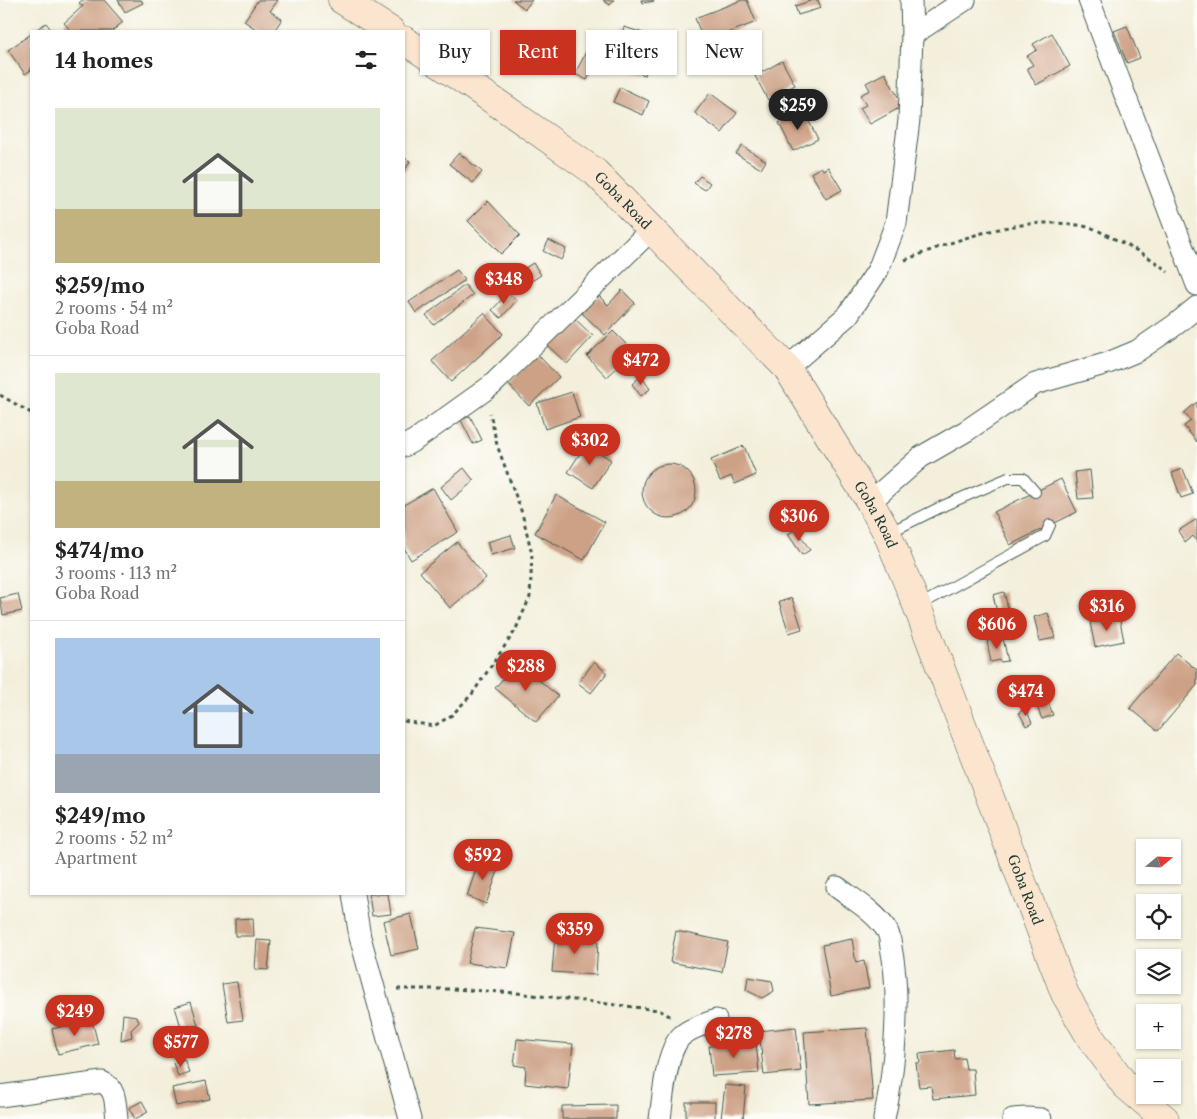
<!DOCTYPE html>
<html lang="en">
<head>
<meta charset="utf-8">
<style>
  body { margin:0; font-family:"Libre Caslon Text",serif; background:#f6f6f6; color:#222; height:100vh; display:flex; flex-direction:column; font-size:19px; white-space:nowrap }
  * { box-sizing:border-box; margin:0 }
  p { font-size:16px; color:#767676 }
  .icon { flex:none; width:28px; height:28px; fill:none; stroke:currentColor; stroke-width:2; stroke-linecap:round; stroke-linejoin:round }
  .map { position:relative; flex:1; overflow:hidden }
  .sheet { position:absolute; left:30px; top:30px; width:375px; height:865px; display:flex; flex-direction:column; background:#fff; border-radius:0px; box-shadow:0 1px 4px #0004 }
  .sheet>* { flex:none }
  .top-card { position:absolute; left:420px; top:30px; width:475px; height:45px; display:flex; gap:10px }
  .needle { width:32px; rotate:71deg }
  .fabs { position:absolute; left:1136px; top:839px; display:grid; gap:10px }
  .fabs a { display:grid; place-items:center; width:45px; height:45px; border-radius:0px; background:#fff; box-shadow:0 1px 4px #0004; font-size:25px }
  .price { position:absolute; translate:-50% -42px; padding:0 11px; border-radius:18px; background:#c8321e; color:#fff; font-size:16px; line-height:32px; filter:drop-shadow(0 1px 2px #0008) }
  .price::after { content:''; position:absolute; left:50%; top:30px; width:15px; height:11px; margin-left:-8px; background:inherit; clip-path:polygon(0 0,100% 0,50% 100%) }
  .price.selected { background:#222; color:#fff }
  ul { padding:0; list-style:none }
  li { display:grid; align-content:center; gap:10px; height:265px; padding:0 25px }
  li+li { border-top:1px solid #e0e0e0 }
  li span { display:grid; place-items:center; height:155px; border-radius:0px; color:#555 }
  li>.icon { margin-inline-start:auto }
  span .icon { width:90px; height:90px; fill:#fffc; stroke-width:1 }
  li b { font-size:21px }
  h2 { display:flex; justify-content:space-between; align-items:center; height:60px; padding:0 25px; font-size:21px }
  .chip { padding:0 18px; border-radius:0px; background:#fff; box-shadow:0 1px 4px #0004; font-size:18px; line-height:45px }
  .chip.selected { background:#c8321e; color:#fff }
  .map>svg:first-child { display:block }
  .building { fill:#cda186 }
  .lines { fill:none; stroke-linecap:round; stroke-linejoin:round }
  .lane-casing { stroke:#3f584d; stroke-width:12 }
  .street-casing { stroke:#3f584d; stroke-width:23 }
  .secondary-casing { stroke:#3f584d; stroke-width:29 }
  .path { stroke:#3f584d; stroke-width:3; stroke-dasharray:4 4; stroke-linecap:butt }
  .lane { stroke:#fff; stroke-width:10 }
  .street { stroke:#fff; stroke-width:21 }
  .secondary { stroke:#fbe5cf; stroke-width:28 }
  .labels { text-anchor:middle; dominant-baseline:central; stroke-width:4; stroke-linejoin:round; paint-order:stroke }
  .street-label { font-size:14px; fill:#1f3d34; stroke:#fdfcf7 }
</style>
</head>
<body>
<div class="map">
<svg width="1197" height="1119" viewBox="0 0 1197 1119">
  <rect width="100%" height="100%" fill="#fdfcf7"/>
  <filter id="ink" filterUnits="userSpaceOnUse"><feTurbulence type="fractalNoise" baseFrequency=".02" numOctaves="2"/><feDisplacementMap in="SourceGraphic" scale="10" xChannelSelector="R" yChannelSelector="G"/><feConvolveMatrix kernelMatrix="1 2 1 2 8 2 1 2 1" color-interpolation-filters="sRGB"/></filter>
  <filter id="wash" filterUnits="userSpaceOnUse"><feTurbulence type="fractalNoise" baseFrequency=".0096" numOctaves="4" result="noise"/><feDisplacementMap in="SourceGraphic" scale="20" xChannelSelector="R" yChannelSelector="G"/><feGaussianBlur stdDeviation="1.12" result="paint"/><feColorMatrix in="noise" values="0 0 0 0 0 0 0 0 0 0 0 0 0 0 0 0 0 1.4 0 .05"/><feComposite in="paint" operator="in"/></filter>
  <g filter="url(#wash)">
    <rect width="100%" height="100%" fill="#f3efdb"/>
    <g id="blocks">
      <!-- building -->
      <g class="building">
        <path d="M82 0H104L123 22 112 31H71L64 23 83 6 79 3Z"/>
        <path d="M118 0H141L143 3 125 12Z"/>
        <path d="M258 0H278L270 11 282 19 274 31H259L244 21Z"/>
        <path d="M513 0H532L525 9Z"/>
        <path d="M603 0H614L610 5Z"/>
        <path d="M641 0H654V1L642 3Z"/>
        <path d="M742 0H747L756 22 704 42 695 18Z"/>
        <path d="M813 0H818L821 8 798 15 795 6Z"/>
        <path d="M46 23 52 31H34Z"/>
        <path d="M1127 26 1140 58 1127 63 1114 31Z"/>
        <path d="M624 27 656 37 645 75 613 65Z"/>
        <path d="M1052 33 1070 66 1036 85 1027 68 1033 65 1027 56 1037 50 1033 44Z"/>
        <path d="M31 34V70L25 74 8 50Z"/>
        <path d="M589 46 600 51 587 80 575 74Z"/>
        <path d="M782 61 795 85 768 100 755 76Z"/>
        <path d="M885 73 903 106 870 124 860 108 866 105 860 95 870 90 866 83Z"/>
        <path d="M620 87 649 101 643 115 613 102Z"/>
        <path d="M710 93 737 113 722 133 695 113Z"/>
        <path d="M803 110 818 139 793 151 779 123Z"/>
        <path d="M742 146 766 161 761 169 736 154Z"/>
        <path d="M459 153 482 172 473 183 449 164Z"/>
        <path d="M404 158 410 161 404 172Z"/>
        <path d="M821 167 823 170 828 167 842 190 826 199 811 173Z"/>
        <path d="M700 176 710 183 705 190 694 183Z"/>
        <path d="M488 201 520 235 501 254 468 221Z"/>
        <path d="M549 240 566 249 561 260 543 251Z"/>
        <path d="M533 263 541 275 522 287 514 275Z"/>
        <path d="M457 270 465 280 416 313 409 302Z"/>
        <path d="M465 285 473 295 434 325 426 315Z"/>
        <path d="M622 290 635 303 605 335 582 313 599 296 608 305Z"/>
        <path d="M508 293 517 300 501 318 492 310Z"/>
        <path d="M484 313 503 334 451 382 432 361Z"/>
        <path d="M573 317 593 336 567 364 547 345Z"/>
        <path d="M613 331 634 352 607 377 587 356Z"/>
        <path d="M538 355 559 377 529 406 508 384Z"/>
        <path d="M641 376 650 389 641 396 632 384Z"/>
        <path d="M572 392 580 417 545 429 537 403Z"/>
        <path d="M1197 402V442L1184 426 1191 421 1184 413Z"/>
        <path d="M470 416 482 440 473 444 461 420Z"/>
        <path d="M586 444 611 460 593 488 568 472Z"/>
        <path d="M744 446 756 475 735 484 731 476 720 481 711 460Z"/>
        <circle cx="669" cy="491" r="27"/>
        <path d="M464 468 474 481 451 500 441 487Z"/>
        <path d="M1183 469 1193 494 1181 498 1172 473Z"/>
        <path d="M1090 470 1093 498 1078 499 1075 472Z"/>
        <path d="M1061 479 1077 512 1010 545 994 512Z"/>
        <path d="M433 488 458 532 411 560 404 548V505Z"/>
        <path d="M556 495 605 522 584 560 535 533Z"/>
        <path d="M1197 519V542L1193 536 1185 542 1178 531Z"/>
        <path d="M796 529 810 550 802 555 788 534Z"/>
        <path d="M511 535 515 548 491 555 487 542Z"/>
        <path d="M457 542 486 578 450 608 420 572Z"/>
        <path d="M1004 592 1008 609 997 612 993 595Z"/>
        <path d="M18 594 22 611 3 615 0 598Z"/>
        <path d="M792 598 802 629 789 633 779 602Z"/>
        <path d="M1048 613 1055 638 1040 641 1034 617Z"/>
        <path d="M1119 616 1124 641 1095 647 1090 622Z"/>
        <path d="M1003 638 1008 661 1001 662 1000 660 991 662 987 641Z"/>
        <path d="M1176 653 1197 670V685L1158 731 1130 708Z"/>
        <path d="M517 662 558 696 536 722 495 688Z"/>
        <path d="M594 662 607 673 591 693 578 683Z"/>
        <path d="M1044 691 1053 715 1042 719 1032 695Z"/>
        <path d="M1026 709 1032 723 1026 726 1019 712Z"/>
        <path d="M480 858 500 866 486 904 467 896Z"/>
        <path d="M369 894H388L391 914 372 916Z"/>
        <path d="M411 914 419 949 391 955 383 921Z"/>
        <path d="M253 918 254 936H235V919Z"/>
        <path d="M475 928 515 933 508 968 467 963Z"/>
        <path d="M676 931 728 942 722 972 670 962Z"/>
        <path d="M564 933 580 934 579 941 598 942 596 975 552 972 555 936 564 937Z"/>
        <path d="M852 939 856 963 864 961 869 988 831 996 822 945Z"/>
        <path d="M257 940 271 941 268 970 255 969Z"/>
        <path d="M748 977 772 981 774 991 762 998 746 990Z"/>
        <path d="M237 982 243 1020 228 1022 222 984Z"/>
        <path d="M191 1002 198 1025 182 1030 175 1007Z"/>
        <path d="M123 1014 136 1016 139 1022 131 1030 132 1037 121 1040Z"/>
        <path d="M92 1020 98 1044 58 1054 52 1029Z"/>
        <path d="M796 1027 801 1071 764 1075 759 1031Z"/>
        <path d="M867 1028 873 1100 809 1104 804 1032Z"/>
        <path d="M517 1039 573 1044 568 1089 525 1084 526 1067 514 1065Z"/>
        <path d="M756 1042 759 1073 712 1076 709 1046Z"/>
        <path d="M954 1050 955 1059 964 1058 966 1069H973L975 1095 933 1099 931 1086 919 1087 916 1063H920L919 1054Z"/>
        <path d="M184 1059 189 1072 178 1076 173 1063Z"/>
        <path d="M206 1081 210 1099 176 1106 172 1088Z"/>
        <path d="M725 1085 746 1087 743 1119H721Z"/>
        <path d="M142 1101 148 1112 135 1119 129 1108Z"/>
        <rect x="686" y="1102" width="29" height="17"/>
        <path d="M616 1105V1119H562V1106Z"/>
      </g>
    </g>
  </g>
  <g filter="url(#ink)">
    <use href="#blocks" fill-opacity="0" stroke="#3f584d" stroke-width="1"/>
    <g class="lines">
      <!-- lane casing -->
      <g class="lane-casing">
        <g id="lane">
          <path d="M888 533 945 505 1008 478H1023L1035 492"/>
          <path d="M918 606 1045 536 1050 525"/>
        </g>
      </g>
      <!-- street casing -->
      <g class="street-casing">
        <g id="street">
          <path d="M1089 0 1197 285"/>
          <path d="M912 35 965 0"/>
          <path d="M787 368 848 315 878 270 896 223 909 120 912 35 911 0"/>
          <path d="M404 446 415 440 492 385 651 230"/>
          <path d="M870 502 921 457 966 431 1035 384 1108 363 1137 351 1175 325 1197 307"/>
          <path d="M837 887C854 900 874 911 886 929 890 934 890 941 891 947 901 996 895 1070 884 1119"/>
          <path d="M353 894 360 937 410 1119"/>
          <path d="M0 1096 102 1082C117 1089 115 1104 117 1119"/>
          <path d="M660 1119C663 1098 666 1046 684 1034 693 1027 706 1024 716 1020"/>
          <path d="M1013 1119 1026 1118 1041 1119"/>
        </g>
      </g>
      <!-- secondary casing -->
      <g class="secondary-casing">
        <g id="secondary">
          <path d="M342 0 391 31"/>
          <path id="s1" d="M404 40 506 109 595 172 787 368 870 502 887 533 917 606 1065 994 1090 1037 1125 1085 1165 1119"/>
        </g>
      </g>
      <!-- path -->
      <g class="path">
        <path d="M905 260C962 238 1025 213 1088 227 1095 228 1102 233 1109 236 1130 247 1150 256 1168 272"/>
        <path d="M0 395 31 413"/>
        <path d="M404 721 434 726 452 715 472 694 515 631 530 597 532 554 522 513 497 445 490 413"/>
        <path d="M397 989H452L516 993 659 1010 673 1018"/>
      </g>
      <!-- lane -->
      <use href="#lane" class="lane"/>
      <!-- street -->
      <use href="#street" class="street"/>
      <!-- secondary -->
      <use href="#secondary" class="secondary"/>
    </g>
  </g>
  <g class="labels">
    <!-- street labels -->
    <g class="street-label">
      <text stroke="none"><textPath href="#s1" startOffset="272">Goba Road</textPath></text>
      <text stroke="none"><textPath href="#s1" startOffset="678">Goba Road</textPath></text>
      <text stroke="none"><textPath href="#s1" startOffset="1082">Goba Road</textPath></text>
    </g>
  </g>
</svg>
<div class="fabs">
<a><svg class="needle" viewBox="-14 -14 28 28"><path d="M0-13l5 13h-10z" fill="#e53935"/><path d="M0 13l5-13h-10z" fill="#767676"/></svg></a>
<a><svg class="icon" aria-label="locate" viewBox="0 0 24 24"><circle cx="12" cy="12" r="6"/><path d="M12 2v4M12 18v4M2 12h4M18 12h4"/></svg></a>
<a><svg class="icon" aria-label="layers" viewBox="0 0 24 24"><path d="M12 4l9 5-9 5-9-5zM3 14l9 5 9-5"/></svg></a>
<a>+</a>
<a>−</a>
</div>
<b class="price selected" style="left:798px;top:131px">$259</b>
<b class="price" style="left:504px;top:305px">$348</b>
<b class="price" style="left:641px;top:386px">$472</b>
<b class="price" style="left:590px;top:466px">$302</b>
<b class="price" style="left:799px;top:542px">$306</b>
<b class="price" style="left:1107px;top:632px">$316</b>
<b class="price" style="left:997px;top:650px">$606</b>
<b class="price" style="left:526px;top:692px">$288</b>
<b class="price" style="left:1026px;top:717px">$474</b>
<b class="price" style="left:483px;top:881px">$592</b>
<b class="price" style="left:575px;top:955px">$359</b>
<b class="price" style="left:75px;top:1037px">$249</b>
<b class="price" style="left:734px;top:1059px">$278</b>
<b class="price" style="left:181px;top:1068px">$577</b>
<div class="top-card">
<a class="chip">Buy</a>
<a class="chip selected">Rent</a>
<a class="chip">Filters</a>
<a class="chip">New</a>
</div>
<section class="sheet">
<h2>14 homes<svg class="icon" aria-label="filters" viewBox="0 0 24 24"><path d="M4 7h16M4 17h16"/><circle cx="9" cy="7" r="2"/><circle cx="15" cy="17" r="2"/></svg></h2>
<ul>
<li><span style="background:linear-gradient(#dfe7d0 65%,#c2b280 0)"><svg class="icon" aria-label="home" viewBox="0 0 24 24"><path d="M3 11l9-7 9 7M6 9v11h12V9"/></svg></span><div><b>$259/mo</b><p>2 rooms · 54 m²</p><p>Goba Road</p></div></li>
<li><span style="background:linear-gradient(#dfe7d0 70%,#c2b280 0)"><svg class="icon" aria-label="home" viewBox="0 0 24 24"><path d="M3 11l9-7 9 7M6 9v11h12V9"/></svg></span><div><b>$474/mo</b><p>3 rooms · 113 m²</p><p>Goba Road</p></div></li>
<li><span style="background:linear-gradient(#a9c7e8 75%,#9aa5b1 0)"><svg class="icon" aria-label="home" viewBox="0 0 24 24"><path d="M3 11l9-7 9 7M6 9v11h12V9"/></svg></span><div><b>$249/mo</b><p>2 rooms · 52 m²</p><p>Apartment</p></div></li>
</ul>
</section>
</div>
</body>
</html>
